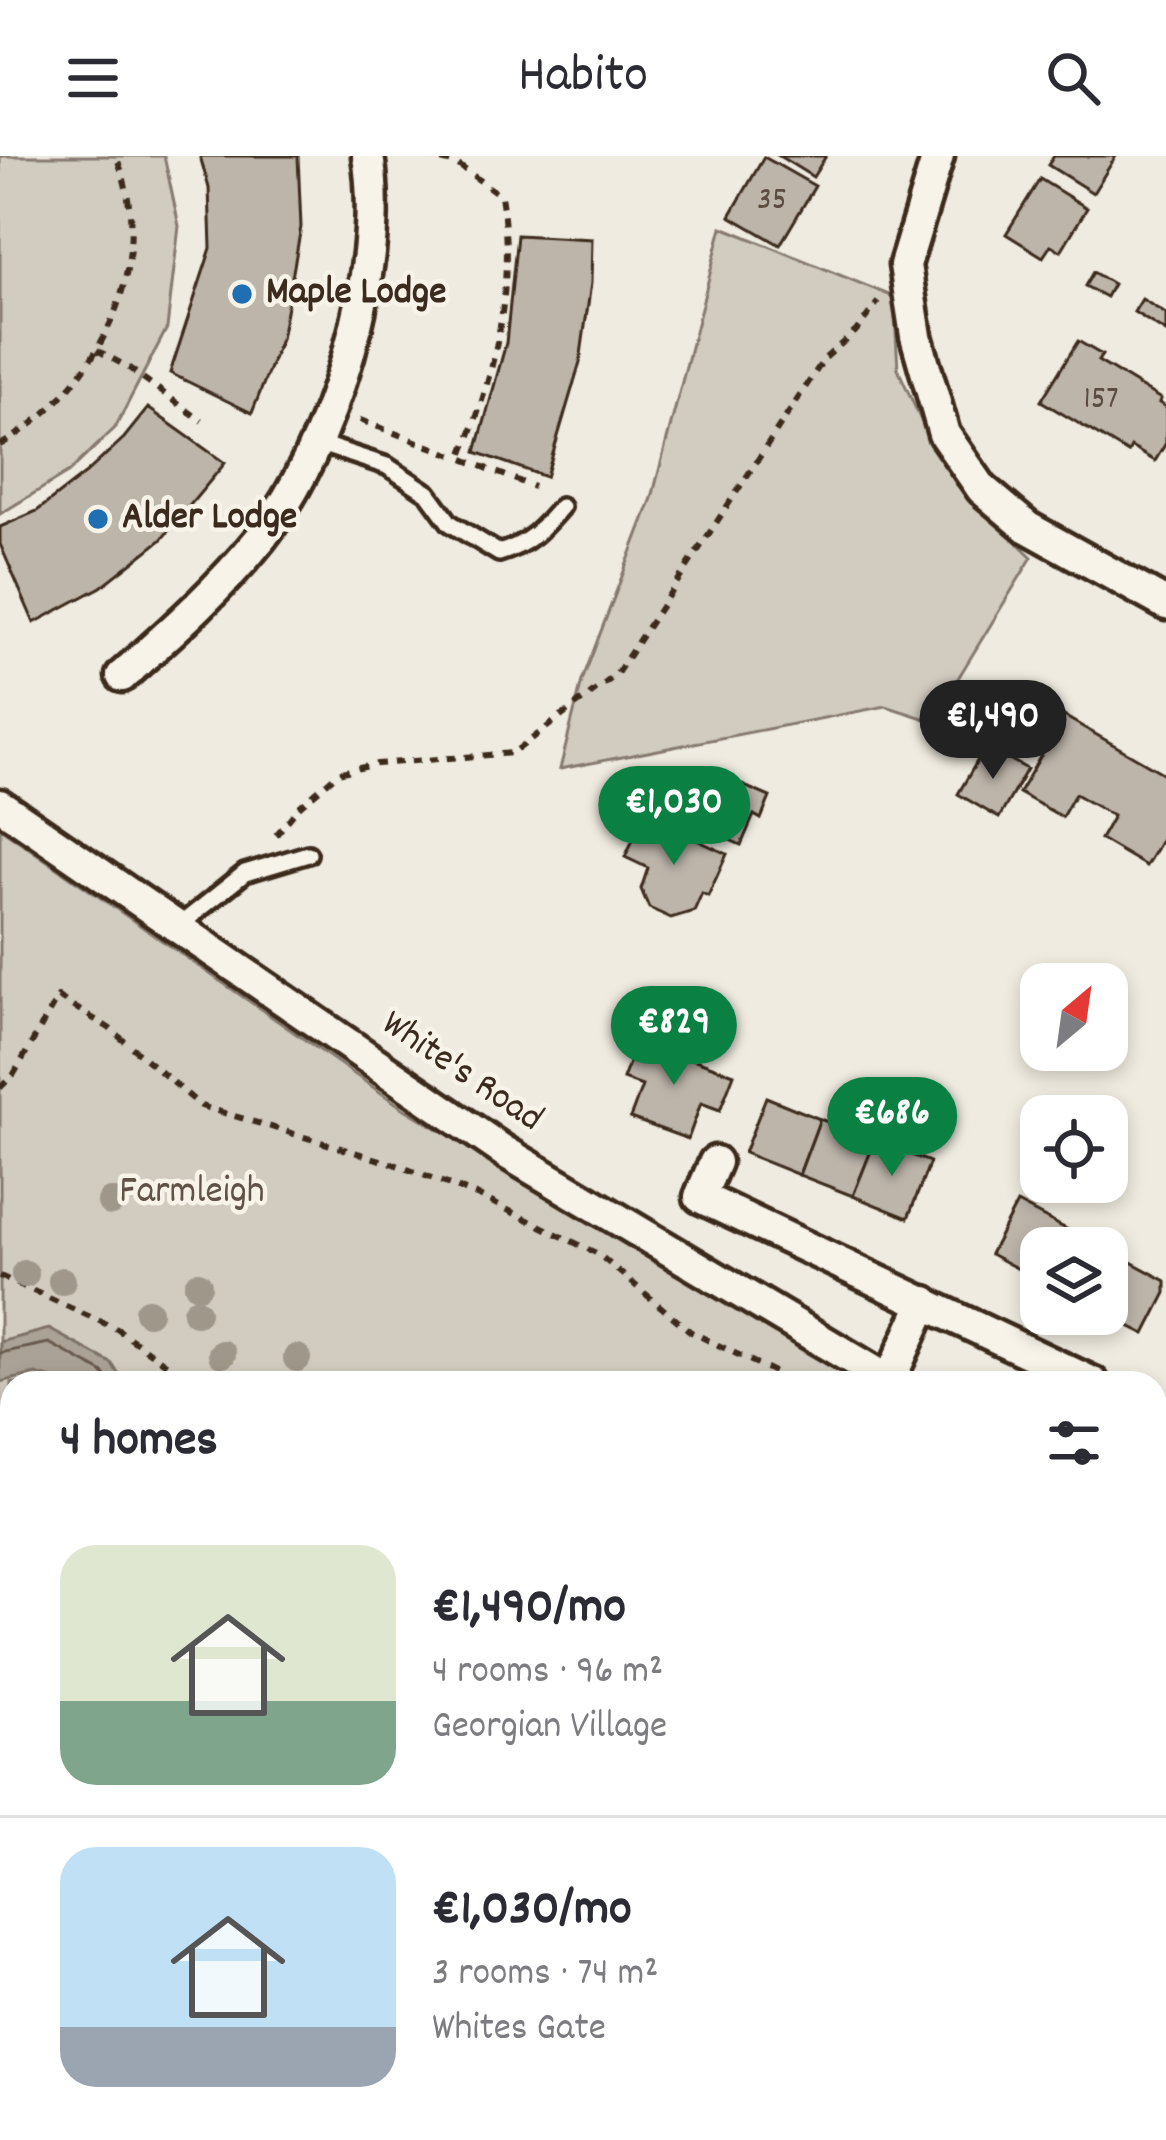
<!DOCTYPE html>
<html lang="en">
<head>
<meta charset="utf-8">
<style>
  body { margin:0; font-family:Dekko,sans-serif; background:#f2f2f3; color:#2b2b33; height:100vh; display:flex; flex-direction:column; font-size:45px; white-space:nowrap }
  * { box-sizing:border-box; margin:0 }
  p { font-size:39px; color:#7c7c81 }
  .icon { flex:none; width:66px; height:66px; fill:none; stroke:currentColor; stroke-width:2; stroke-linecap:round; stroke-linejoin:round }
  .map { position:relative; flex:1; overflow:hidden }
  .details { position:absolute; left:0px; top:1215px; width:1167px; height:771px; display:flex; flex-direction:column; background:#fff; border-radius:36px 36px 0 0; box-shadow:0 6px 18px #0003 }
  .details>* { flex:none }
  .needle { width:78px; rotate:29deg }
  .fabs { position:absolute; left:1020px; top:807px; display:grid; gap:24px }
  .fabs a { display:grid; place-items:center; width:108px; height:108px; border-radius:24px; background:#fff; box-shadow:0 6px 18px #0003; font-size:60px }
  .price { position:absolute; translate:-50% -102px; padding:0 27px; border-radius:42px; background:#0b8043; color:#fff; font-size:39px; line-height:78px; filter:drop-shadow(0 3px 6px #0008) }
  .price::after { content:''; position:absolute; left:50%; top:72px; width:36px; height:27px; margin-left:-18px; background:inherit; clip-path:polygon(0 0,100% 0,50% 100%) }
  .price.on { background:#222; color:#fff }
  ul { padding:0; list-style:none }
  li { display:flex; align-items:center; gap:36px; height:300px; padding:0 60px }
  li+li { border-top:3px solid #e1e1e2 }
  li span { display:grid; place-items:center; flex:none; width:336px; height:240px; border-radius:36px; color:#555 }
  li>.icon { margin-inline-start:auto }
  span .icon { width:144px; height:144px; fill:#fffc; stroke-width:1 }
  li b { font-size:51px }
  h2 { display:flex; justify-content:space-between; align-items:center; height:144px; padding:0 60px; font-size:51px }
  header { display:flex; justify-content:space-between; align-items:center; height:156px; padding:0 60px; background:#fff; font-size:54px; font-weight:600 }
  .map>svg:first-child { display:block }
  .green { fill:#d1cbc0; stroke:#867a6f; stroke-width:3 }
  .water { fill:#aaa296; stroke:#7e7266; stroke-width:3 }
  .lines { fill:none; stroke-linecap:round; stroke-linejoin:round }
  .shore { stroke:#675a4e; stroke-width:3 }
  .building { fill:#bdb5aa; stroke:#3b2a1e; stroke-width:3 }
  .service-casing { stroke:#3b2a1e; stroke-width:24 }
  .minor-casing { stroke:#3b2a1e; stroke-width:39 }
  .path { stroke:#3b2a1e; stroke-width:6; stroke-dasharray:9 9; stroke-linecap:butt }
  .service { stroke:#f7f3e8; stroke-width:15 }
  .minor { stroke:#f7f3e8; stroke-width:30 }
  .tree { fill:#a0978b }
  .poi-dot { fill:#1f6fb2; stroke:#f7f3e8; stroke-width:4.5 }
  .labels { text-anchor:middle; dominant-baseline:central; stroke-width:9; stroke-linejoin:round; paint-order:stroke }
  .number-label { font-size:33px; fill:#5c4d41 }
  .poi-label { font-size:39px; font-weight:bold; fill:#3b2a1e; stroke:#f7f3e8; text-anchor:start }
  .street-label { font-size:39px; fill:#3b2a1e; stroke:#f7f3e8 }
  .park-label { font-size:39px; fill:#605246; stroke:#f7f3e8 }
</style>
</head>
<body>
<header><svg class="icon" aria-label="menu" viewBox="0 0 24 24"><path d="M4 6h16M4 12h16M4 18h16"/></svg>Habito<svg class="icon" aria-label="search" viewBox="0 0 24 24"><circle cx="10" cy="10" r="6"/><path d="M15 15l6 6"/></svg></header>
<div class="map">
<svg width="1166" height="1984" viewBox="0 0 1166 1984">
  <rect width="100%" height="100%" fill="#efebe0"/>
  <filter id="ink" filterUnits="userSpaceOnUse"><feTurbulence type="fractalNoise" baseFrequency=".00833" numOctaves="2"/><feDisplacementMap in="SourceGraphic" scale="24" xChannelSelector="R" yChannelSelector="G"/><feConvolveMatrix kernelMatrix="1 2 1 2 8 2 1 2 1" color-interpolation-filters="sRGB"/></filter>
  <g filter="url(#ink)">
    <!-- green -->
    <g class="green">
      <path d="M0 0H164L179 70 167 172 115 272 69 316 0 358Z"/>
      <path d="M722 71 894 141 898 213 928 280 957 329 1032 401 932 565 886 550 560 613 582 525 652 342Z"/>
      <path d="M0 672 403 952 865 1227H12V1974H1155V1398L1166 1404V1984H0Z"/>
    </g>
    <!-- water -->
    <path class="water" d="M49 1173 111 1207 126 1227H65L36 1218 0 1226V1186Z"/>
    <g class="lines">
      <!-- shore -->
      <path class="shore" d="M0 1197 49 1187 102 1216 111 1227"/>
    </g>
    <!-- building -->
    <g class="building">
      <path d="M200 0H298L301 71 281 183 252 257 170 217 211 92 209 32Z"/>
      <path d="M779 0H826L813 21Z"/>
      <path d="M1054 0H1116L1093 37 1048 9Z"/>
      <path d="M764 1 815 30 780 89 730 60Z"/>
      <path d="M1040 23 1087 52 1061 95 1051 89 1043 101 1006 78Z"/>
      <path d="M517 79 592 83 591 127 580 206 546 321 476 296 506 187Z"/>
      <path d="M1093 116 1113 128 1106 141 1085 130Z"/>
      <path d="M1142 143 1166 158V176L1134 156Z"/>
      <path d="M1078 185 1102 199 1098 205 1161 243 1159 247 1166 251V287L1155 305 1131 291 1128 297 1041 245Z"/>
      <path d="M148 252 225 307 161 384 101 431 34 467 0 388V371L37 355 86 317 124 282Z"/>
      <path d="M1064 560 1166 619V676L1146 710 1100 683 1113 660 1075 638 1062 661 1019 637Z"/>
      <path d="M986 590 1027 613 999 662 958 638Z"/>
      <path d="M735 626 770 641 761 663 754 659 741 689 721 680 734 651 726 647Z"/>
      <path d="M644 660 727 698 708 740 702 737 694 755 671 762 649 752 641 733 648 712 625 701Z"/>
      <path d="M638 883 734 918 720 954 701 947 688 983 630 962 642 930 623 923Z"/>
      <path d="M766 941 820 963 799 1019 744 997Z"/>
      <path d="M820 963 875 985 853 1040 799 1019Z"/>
      <path d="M875 985 930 1006 908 1062 853 1040Z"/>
      <path d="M1017 1047 1068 1074 1059 1092H1041V1125L990 1098Z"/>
      <path d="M1068 1074 1103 1092H1059Z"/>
      <path d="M1120 1100 1166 1125V1137L1145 1178 1105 1158 1107 1125Z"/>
    </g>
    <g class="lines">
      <!-- service casing -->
      <g class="service-casing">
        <g id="service">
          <path d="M314 286 387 310 428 337 450 367 499 397C529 388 541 374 561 351"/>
          <path d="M176 772 245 717 308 698"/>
          <path d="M0 1581 12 1588"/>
          <path d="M1155 1873 1166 1875"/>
        </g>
      </g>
      <!-- minor casing -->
      <g class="minor-casing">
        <g id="minor">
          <path d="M938 0 905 109 916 180 944 278 982 333 1027 371 1166 448"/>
          <path d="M122 520C170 477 219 434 260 383 331 294 387 114 368 0"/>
          <path d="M0 649 505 996 893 1227"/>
          <path d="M715 1006 700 1041 1093 1227"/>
          <path d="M889 1225 925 1146"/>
          <path d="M1155 1260 1166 1266"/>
          <path d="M1155 1378 1166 1384"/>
        </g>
      </g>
      <!-- path -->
      <g class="path">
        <path d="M424 0 457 8 501 40C516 129 495 220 461 302L534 331"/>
        <path d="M97 194 129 212 202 265"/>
        <path d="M360 264 461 302"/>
        <path d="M0 289C97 235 161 109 116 0"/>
        <path d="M276 679 300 650 338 617 377 608 513 597 616 519 824 203 856 175 878 146"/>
        <path d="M0 932 14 918 58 841 109 872 201 950 394 1008 479 1040 598 1098 691 1176 797 1227"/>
        <path d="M0 1120 117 1173 193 1227"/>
        <path d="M1155 1430 1166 1438"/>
        <path d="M0 1442 12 1453"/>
      </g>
      <!-- service -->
      <use href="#service" class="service"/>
      <!-- minor -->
      <use href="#minor" class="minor"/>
    </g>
    <!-- trees -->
    <g class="tree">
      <circle cx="111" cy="1046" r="14"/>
      <circle cx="25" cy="1118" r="14"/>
      <circle cx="62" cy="1125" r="14"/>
      <circle cx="198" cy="1129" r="14"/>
      <circle cx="148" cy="1156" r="14"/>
      <circle cx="196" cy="1156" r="14"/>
      <circle cx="222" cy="1198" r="14"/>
      <circle cx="297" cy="1202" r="14"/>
    </g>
  </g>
  <!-- markers -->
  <g class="poi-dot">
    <circle cx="242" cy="138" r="12"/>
    <circle cx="98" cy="363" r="12"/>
  </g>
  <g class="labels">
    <!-- number labels -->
    <g class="number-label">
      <text x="772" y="45">35</text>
      <text x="1101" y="244">157</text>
    </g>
    <!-- poi labels -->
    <g class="poi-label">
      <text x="266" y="138">Maple Lodge</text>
      <text x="122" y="363">Alder Lodge</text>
    </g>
    <!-- street labels -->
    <g class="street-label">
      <text transform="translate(461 917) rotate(34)">White's Road</text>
    </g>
    <!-- park labels -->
    <g class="park-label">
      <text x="192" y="1037">Farmleigh</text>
    </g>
  </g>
</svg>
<div class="fabs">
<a><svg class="needle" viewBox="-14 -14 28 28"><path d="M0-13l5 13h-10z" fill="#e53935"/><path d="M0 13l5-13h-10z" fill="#7c7c81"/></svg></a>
<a><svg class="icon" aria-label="locate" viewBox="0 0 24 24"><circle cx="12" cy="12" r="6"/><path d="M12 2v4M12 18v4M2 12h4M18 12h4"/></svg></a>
<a><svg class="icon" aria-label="layers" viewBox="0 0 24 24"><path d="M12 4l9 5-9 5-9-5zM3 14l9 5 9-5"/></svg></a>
</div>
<b class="price on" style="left:993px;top:626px">€1,490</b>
<b class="price" style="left:674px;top:712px">€1,030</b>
<b class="price" style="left:674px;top:932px">€829</b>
<b class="price" style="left:892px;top:1023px">€686</b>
<section class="details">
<h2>4 homes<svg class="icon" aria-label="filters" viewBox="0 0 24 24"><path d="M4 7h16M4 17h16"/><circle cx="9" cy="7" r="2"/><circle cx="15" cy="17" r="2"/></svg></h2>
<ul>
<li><span style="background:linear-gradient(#dfe7d0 65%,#7fa58c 0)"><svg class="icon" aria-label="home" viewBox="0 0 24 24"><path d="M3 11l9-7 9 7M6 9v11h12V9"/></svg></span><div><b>€1,490/mo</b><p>4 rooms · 96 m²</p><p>Georgian Village</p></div></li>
<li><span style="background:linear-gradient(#bfe0f5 75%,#9aa5b1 0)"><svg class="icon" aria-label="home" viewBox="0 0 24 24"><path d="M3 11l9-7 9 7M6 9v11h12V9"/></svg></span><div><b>€1,030/mo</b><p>3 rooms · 74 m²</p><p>Whites Gate</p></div></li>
</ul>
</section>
</div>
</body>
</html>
